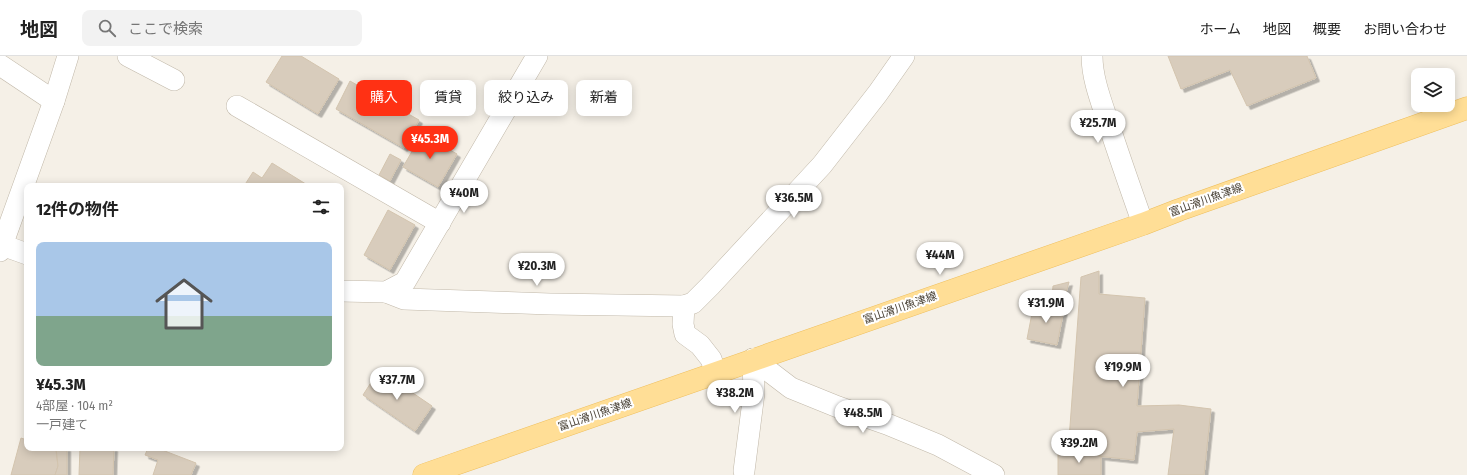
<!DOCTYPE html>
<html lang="ja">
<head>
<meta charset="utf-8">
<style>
  body { margin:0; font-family:"Fira Sans Condensed","Noto Sans JP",sans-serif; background:#f2f2f2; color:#222; height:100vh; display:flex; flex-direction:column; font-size:15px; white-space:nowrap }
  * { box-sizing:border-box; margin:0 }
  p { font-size:13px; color:#767676 }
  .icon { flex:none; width:22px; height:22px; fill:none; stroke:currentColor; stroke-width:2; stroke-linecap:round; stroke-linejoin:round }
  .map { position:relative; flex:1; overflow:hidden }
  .drawer { position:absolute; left:24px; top:127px; width:320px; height:268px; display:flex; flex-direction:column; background:#fff; border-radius:8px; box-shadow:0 2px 10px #0003 }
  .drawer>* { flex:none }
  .guide { position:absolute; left:356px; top:24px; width:380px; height:36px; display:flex; gap:8px }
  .controls { position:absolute; left:1411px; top:12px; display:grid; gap:8px }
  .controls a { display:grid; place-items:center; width:44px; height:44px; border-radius:8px; background:#fff; box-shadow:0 2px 10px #0003; font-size:20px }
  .price { position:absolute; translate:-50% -34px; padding:0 9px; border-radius:14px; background:#fff; color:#222; font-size:13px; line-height:26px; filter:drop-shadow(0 1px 2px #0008) }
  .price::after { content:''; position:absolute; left:50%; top:24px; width:12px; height:9px; margin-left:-6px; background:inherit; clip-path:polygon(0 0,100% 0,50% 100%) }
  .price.current { background:#ff3114; color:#fff }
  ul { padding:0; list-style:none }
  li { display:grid; align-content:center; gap:8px; height:212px; padding:0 12px }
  li span { display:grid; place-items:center; height:124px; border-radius:8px; color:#555 }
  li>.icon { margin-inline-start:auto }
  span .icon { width:72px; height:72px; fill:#fffc; stroke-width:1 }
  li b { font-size:17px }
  h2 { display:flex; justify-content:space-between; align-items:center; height:48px; padding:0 12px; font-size:17px }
  .tag { padding:0 14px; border-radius:8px; background:#fff; box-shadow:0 2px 10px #0003; font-size:14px; line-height:36px }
  .tag.current { background:#ff3114; color:#fff }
  header { display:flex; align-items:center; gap:24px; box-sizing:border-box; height:56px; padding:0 20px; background:#fff; border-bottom:1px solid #e0e0e0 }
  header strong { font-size:19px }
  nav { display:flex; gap:22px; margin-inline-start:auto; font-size:14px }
  .search { width:280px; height:36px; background:#f2f2f2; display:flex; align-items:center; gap:10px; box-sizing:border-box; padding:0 14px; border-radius:8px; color:#767676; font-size:15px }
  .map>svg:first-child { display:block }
  .building { fill:#d8ccbc; stroke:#d3c4ae; filter:url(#shadow) }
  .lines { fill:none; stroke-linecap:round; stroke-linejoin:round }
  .minor-casing { stroke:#c1b8a9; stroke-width:22 }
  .major-casing { stroke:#eebe5c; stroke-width:23 }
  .minor { stroke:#fff; stroke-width:21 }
  .major { stroke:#ffde96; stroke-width:22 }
  .labels { text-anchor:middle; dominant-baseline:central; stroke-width:4; stroke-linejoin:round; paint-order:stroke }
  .street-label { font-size:11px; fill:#494135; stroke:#fff }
</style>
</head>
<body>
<header>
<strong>地図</strong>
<div class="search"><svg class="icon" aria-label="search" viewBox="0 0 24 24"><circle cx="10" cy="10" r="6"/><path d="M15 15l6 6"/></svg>ここで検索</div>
<nav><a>ホーム</a><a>地図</a><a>概要</a><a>お問い合わせ</a></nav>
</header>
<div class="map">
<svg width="1467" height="419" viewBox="0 0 1467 419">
  <defs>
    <filter id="shadow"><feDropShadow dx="3.5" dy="3.5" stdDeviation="0" flood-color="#0004"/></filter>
  </defs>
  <rect width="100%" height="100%" fill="#f5f0e7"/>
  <!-- building -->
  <g class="building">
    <path d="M282 0H301L339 23 318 58 266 26Z"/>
    <path d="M1168 0H1307L1316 22 1247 50 1230 14 1181 33Z"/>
    <path d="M350 25 419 64 404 92 336 53Z"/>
    <path d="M422 78 457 98 438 131 403 111Z"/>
    <path d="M390 98 401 104 390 125 379 119Z"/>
    <path d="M272 107 309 130H244L253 116 262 122Z"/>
    <path d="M388 154 415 169 390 214 364 199Z"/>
    <path d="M1099 215V238L1145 242 1137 350 1179 349 1211 353 1204 419H1168L1174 373 1137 376 1134 404 1068 397 1081 221Z"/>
    <path d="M1069 226 1065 241H1052L1053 230Z"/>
    <path d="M1034 247 1064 253 1057 289 1027 283Z"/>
    <path d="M379 314 432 350 415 375 363 339Z"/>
    <path d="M21 382 27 384V392H50L56 394 58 410 55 419H11Z"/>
    <path d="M56 392H67V419H55L58 410Z"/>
    <path d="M80 392H114L113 419H79Z"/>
    <path d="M148 392H157L196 407 191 419H153L158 404 145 399Z"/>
    <path d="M1058 396 1101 400V419H1058Z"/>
  </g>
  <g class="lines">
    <!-- minor casing -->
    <g class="minor-casing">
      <g id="minor">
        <path d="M128 0 174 24"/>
        <path d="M1092 0C1092 22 1101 45 1108 66 1119 100 1131 134 1143 168"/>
        <path d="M0 9 54 45"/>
        <path d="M237 50 440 167"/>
        <path d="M2 189 27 198"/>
        <path d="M0 195 54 45 68 0"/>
        <path d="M341 235 386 236 405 226 537 0"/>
        <path d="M386 236 404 243 550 248 684 250"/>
        <path d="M753 303 791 332 838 351 887 368 938 389 994 419"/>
        <path d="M716 317 711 303 700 289 685 278 683 268 684 250 693 247 710 230 822 109 878 37 904 0"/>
        <path d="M744 415 754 337 753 303"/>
      </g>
    </g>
    <!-- major casing -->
    <g class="major-casing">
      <path id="major" d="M424 419 1143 168 1179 154 1467 52"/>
    </g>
    <!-- minor -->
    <use href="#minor" class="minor"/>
    <!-- major -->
    <use href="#major" class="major"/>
  </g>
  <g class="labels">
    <!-- street labels -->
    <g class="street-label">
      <text transform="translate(1206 144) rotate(-20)">富山滑川魚津線</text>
      <text transform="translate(900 252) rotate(-19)">富山滑川魚津線</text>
      <text transform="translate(595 359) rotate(-19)">富山滑川魚津線</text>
    </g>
  </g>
</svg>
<div class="controls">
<a><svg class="icon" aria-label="layers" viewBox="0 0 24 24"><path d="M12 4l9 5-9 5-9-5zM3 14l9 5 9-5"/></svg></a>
</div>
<b class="price" style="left:1098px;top:88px">¥25.7M</b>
<b class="price current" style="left:430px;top:104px">¥45.3M</b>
<b class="price" style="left:464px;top:158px">¥40M</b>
<b class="price" style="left:794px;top:163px">¥36.5M</b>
<b class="price" style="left:940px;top:220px">¥44M</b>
<b class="price" style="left:537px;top:231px">¥20.3M</b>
<b class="price" style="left:1046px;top:268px">¥31.9M</b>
<b class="price" style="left:1123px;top:332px">¥19.9M</b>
<b class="price" style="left:397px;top:345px">¥37.7M</b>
<b class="price" style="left:735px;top:358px">¥38.2M</b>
<b class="price" style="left:863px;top:378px">¥48.5M</b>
<b class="price" style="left:1079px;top:408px">¥39.2M</b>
<div class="guide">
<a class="tag current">購入</a>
<a class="tag">賃貸</a>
<a class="tag">絞り込み</a>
<a class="tag">新着</a>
</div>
<section class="drawer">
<h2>12件の物件<svg class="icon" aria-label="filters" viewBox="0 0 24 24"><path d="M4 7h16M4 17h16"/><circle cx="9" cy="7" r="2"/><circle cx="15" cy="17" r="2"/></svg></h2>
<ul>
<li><span style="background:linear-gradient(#a9c7e8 60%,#7fa58c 0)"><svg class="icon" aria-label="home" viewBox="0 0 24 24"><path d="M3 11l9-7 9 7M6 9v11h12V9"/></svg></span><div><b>¥45.3M</b><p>4部屋 · 104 m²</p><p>一戸建て</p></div></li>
</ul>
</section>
</div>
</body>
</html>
